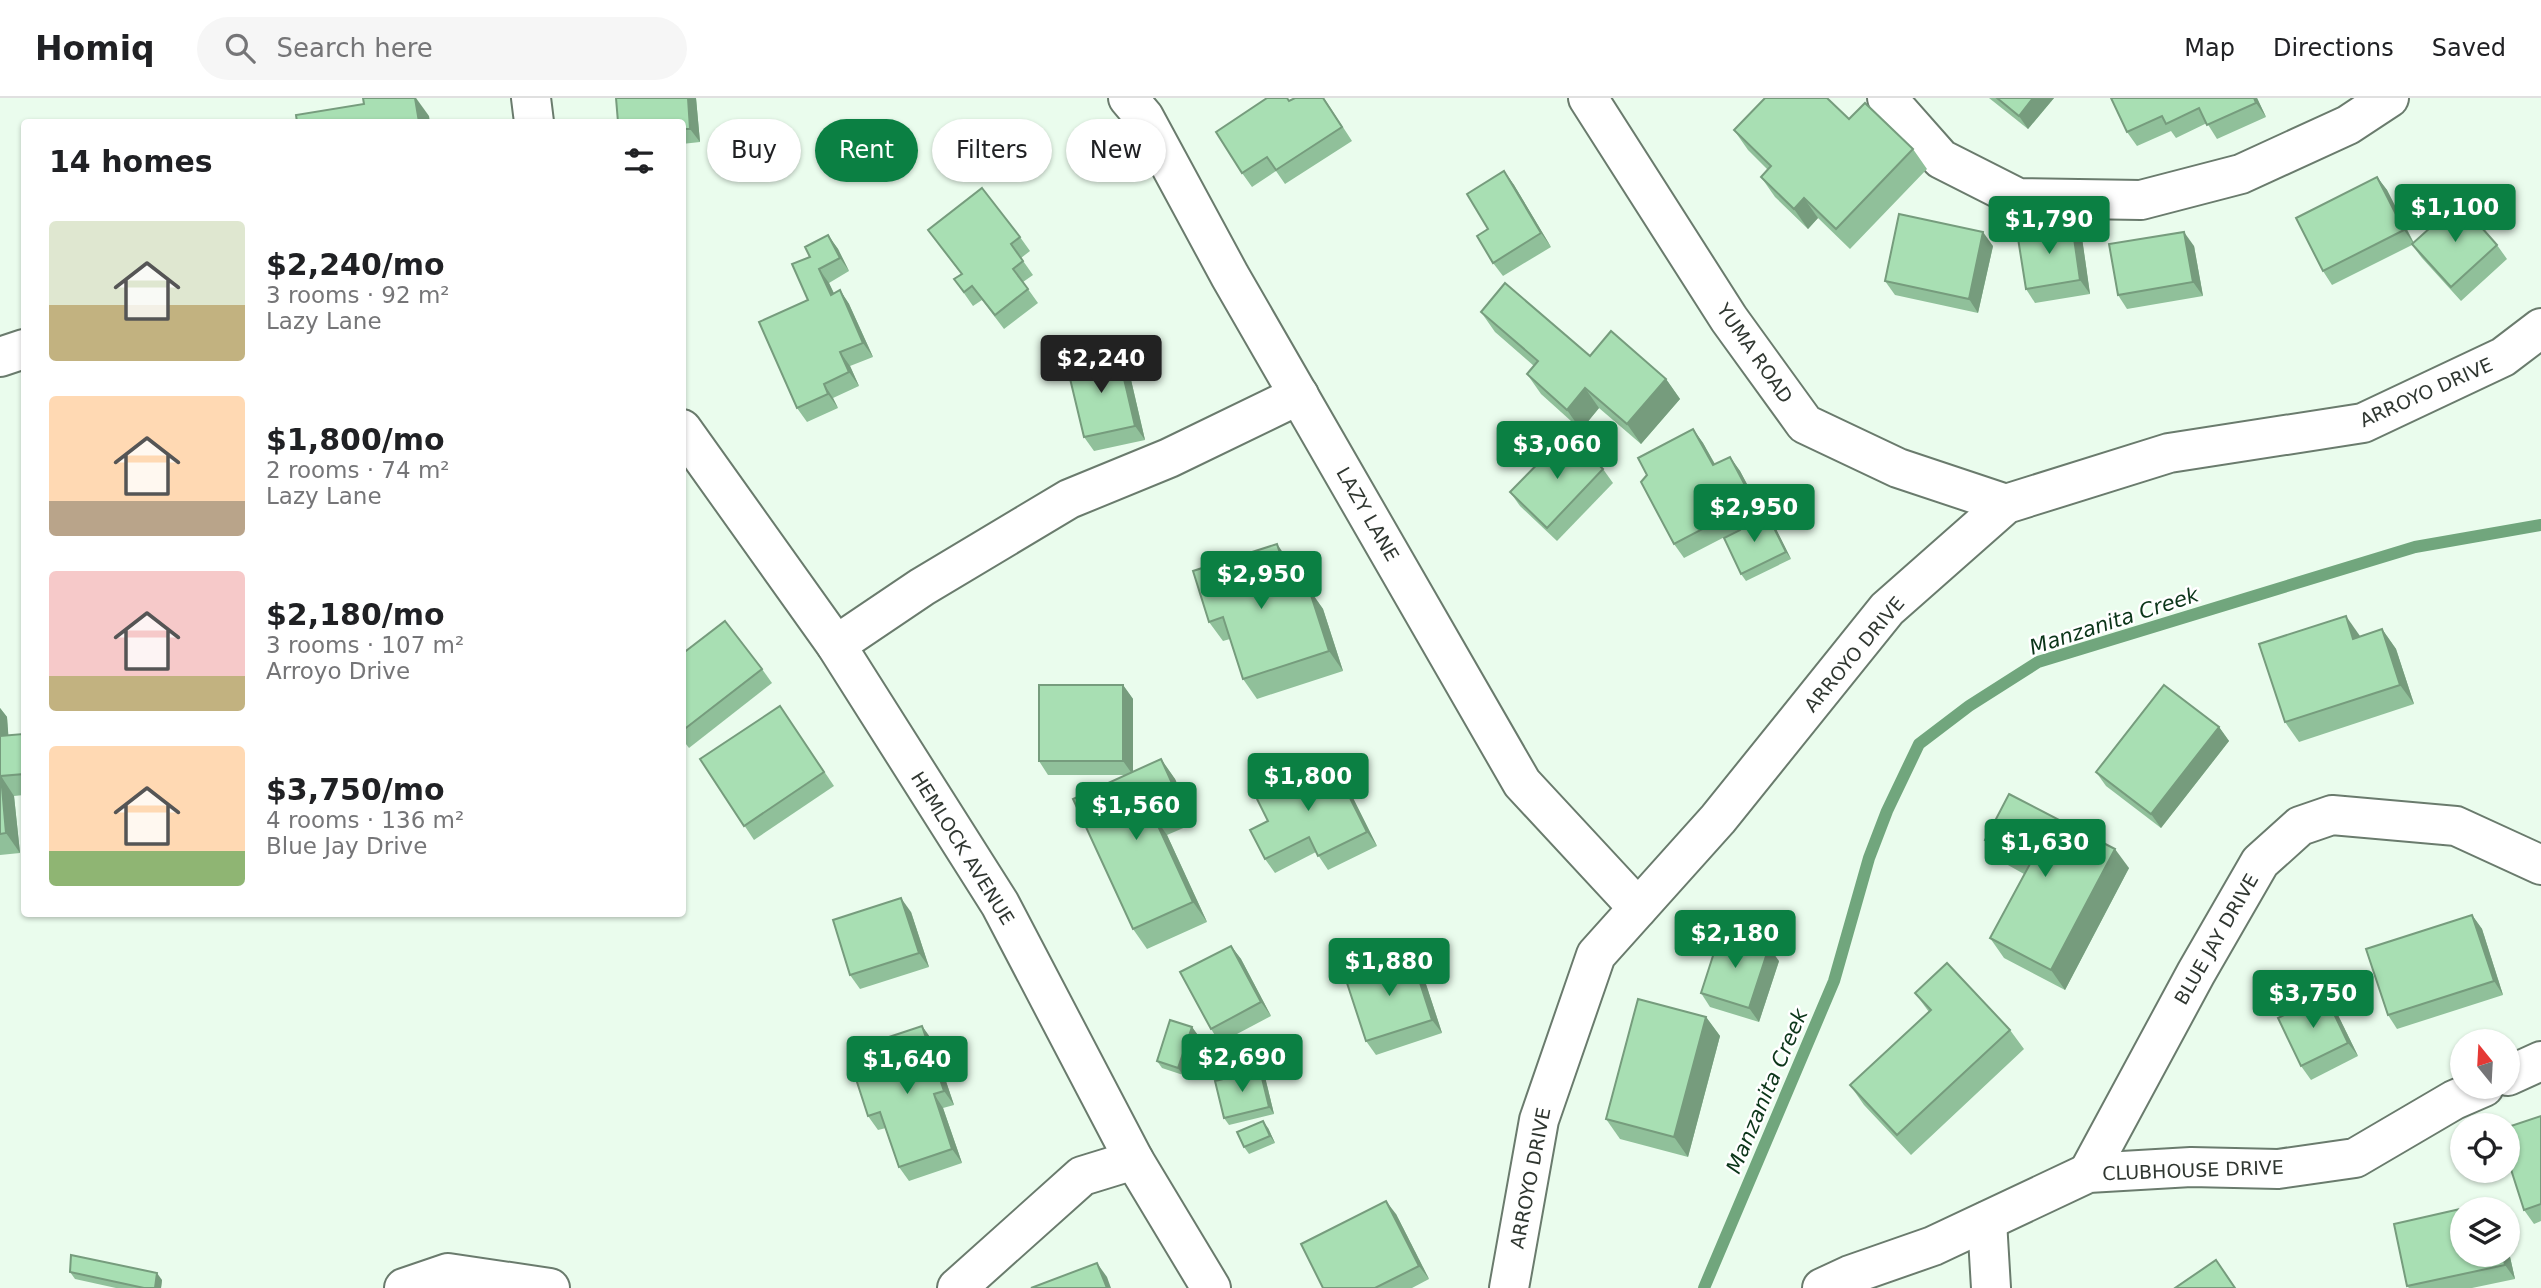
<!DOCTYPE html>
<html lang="en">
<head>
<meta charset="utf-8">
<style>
  body { margin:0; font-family:"DejaVu Sans",sans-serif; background:#f6f6f6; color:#202124; height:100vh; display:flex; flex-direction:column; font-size:26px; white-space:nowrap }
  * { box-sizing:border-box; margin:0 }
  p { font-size:23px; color:#757577 }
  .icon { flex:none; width:38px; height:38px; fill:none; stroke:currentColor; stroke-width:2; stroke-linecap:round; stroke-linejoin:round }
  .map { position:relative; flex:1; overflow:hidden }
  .details { position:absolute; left:21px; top:21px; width:665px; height:798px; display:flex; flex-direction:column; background:#fff; border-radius:7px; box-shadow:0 2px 5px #0004 }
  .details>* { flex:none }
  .banner { position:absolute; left:707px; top:21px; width:665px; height:63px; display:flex; gap:14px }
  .needle { width:46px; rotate:342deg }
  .fabs { position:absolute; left:2450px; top:931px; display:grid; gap:14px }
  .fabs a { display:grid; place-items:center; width:70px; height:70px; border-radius:50%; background:#fff; box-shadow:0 2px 5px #0004; font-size:35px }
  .price { position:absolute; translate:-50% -60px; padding:0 16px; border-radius:7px; background:#0b8043; color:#fff; font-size:23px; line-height:46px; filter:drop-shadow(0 2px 4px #0008) }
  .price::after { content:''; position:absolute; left:50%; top:42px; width:21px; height:16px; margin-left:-10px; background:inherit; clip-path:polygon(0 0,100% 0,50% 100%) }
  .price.on { background:#222; color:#fff }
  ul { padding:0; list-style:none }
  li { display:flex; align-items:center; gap:21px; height:175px; padding:0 28px }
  li span { display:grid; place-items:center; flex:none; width:196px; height:140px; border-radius:7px; color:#555 }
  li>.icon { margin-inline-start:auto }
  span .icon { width:84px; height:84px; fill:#fffc; stroke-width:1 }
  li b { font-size:30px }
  h2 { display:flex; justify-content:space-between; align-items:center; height:84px; padding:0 28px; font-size:30px }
  .pill { padding:0 24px; border-radius:32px; background:#fff; box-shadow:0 2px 5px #0004; font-size:24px; line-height:63px }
  .pill.on { background:#0b8043; color:#fff }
  header { display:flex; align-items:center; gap:42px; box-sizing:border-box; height:98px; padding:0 35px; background:#fff; border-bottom:2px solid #e0e0e0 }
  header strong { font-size:33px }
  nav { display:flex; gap:38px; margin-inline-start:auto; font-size:24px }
  .search { width:490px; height:63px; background:#f6f6f6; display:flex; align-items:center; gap:18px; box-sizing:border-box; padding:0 24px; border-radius:38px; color:#757577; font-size:26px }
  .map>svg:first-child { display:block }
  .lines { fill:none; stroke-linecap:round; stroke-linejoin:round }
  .stream { stroke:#71a67d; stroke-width:12 }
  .minor-casing { stroke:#6a7b6d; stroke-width:42 }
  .minor { stroke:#fff; stroke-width:38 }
  .wall { fill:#90c09a }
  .shaded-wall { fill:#769c7d }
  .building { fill:#a8dfb3; stroke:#769c7d; stroke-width:2 }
  .labels { text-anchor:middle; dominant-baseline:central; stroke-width:5; stroke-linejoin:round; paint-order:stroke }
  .street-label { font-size:19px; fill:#303731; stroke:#fff }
  .water-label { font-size:21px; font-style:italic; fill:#0b3519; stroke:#fff }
</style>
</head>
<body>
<header>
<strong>Homiq</strong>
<div class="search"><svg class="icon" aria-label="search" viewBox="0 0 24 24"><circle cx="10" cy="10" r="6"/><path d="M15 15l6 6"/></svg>Search here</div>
<nav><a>Map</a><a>Directions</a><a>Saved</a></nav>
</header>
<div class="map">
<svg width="2541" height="1190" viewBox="0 0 2541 1190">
  <rect width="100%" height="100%" fill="#eafced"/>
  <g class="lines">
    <!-- stream -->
    <path class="stream" d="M1704 1190 1834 883 1869 760 1887 713 1919 646 1969 608 2038 564 2415 449 2541 427"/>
    <!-- minor casing -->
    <g class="minor-casing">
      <g id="minor">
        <path d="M531 0 534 24"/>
        <path d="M1128 0 1144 19 1230 178 1522 685 1638 810"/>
        <path d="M1588 0 1729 221 1805 326 1898 370 2006 406"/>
        <path d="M1887 0 1941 61 2018 100 2141 102 2241 76 2348 27 2389 0"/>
        <path d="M0 259 24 251"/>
        <path d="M682 331 836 547 1000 806 1134 1062 1211 1190"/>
        <path d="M836 547 922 489 1069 401 1169 360 1299 297"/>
        <path d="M2508 978 2541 963"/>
        <path d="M2088 1075 2196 875 2260 764 2300 728 2332 717 2456 728 2541 767"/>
        <path d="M1987 1123 1991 1190"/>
        <path d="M404 1190 448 1175 550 1190"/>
        <path d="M957 1190 1082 1078 1134 1062"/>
        <path d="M1509 1190 1539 1022 1596 857 1718 721 1887 511 2006 406 2169 355 2363 325 2503 259 2541 230"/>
        <path d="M1822 1190 1850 1177 1933 1148 2088 1075 2191 1069 2278 1071 2355 1060 2454 1002 2484 989"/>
      </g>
    </g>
    <!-- minor -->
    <use href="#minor" class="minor"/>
  </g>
  <!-- wall -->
  <g class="wall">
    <path d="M616 0H696L700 44 682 46V24Z"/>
    <path d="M1324 0 1352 43 1285 86 1276 73 1252 89 1242 75 1290 3Z"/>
    <path d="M1989 0H2054L2028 31Z"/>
    <path d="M2111 0H2257L2266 19 2217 41 2207 25 2176 40 2171 33 2137 48 2127 34Z"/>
    <path d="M1849 21 1913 51 1927 71 1850 151 1818 120 1808 131 1775 99 1761 79 1768 72 1748 52 1734 32Z"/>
    <path d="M1504 73 1514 87 1551 149 1503 178 1493 165 1488 131Z"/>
    <path d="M2377 79 2387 92 2414 145 2497 147 2507 161 2461 203 2422 160 2412 147 2332 187 2323 173Z"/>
    <path d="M2072 126 2082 140 2090 196 2035 205 2026 191Z"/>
    <path d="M928 132 1020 139 1030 153 1021 160 1033 177 1023 184 1038 205 1004 231 982 202 973 208 954 181 961 176Z"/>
    <path d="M828 137 838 151 849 173 829 185 834 195 840 192 849 206 873 259 850 268 859 288 833 300 838 310 807 324 797 310 808 202 810 159Z"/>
    <path d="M1993 148 1978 215 1895 197 1885 183Z"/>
    <path d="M2194 148 2203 198 2127 211 2118 197Z"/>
    <path d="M1481 214 1590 258 1666 281 1680 301 1641 346 1599 310 1581 332 1541 296 1527 276 1534 268 1495 234Z"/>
    <path d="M1118 255 1128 269 1145 342 1094 353 1084 339Z"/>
    <path d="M1693 331 1703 345 1715 366 1730 359 1740 373 1764 418 1761 420 1764 423 1774 427 1791 461 1746 483 1741 476 1740 431 1684 460 1674 446Z"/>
    <path d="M1603 371 1613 385 1557 443 1520 408 1510 394Z"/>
    <path d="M1291 466 1300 494 1309 491 1323 511 1343 573 1257 601 1243 581 1230 541 1223 543 1209 524Z"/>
    <path d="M2382 531 2396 551 2414 606 2299 644 2285 624 2360 538Z"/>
    <path d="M682 556 762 571 772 585 689 650 682 641Z"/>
    <path d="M1123 587 1133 601V674L1161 661 1175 681 1195 725 1167 737 1207 824 1147 851 1133 831 1126 677H1048L1039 663Z"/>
    <path d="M780 608 834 688 754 742 700 661Z"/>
    <path d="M0 610 7 619 8 637 24 638V697L14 698 20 755 0 757Z"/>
    <path d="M2219 629 2229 643 2161 730 2106 688 2096 674Z"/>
    <path d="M1331 662 1341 676 1377 748 1328 772 1316 754 1275 775 1265 761 1268 723Z"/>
    <path d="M1985 742 2129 770 2065 892 2004 860 1990 840 2024 776 1999 762Z"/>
    <path d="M911 814 929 869 860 891 850 877Z"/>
    <path d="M2472 817 2482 831 2503 897 2397 931 2388 917Z"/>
    <path d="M1231 848 1241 861 1271 918 1220 945 1211 931Z"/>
    <path d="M1779 863 1759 924 1710 909 1701 895Z"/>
    <path d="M1421 871 1442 935 1376 957 1366 943Z"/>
    <path d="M1915 895 2010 932 2024 951 1911 1057 1864 1007 1850 987 1929 914Z"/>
    <path d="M2335 911 2358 958 2311 982 2301 968Z"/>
    <path d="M1706 919 1720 938 1688 1059 1620 1041 1606 1021Z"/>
    <path d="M922 928 932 942 954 1007 943 1010 962 1065 909 1083 899 1069 886 1030 878 1032 868 1018 881 974Z"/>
    <path d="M1192 929 1197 936 1183 977 1162 970 1157 963Z"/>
    <path d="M1265 979 1274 1016 1229 1027 1224 1020Z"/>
    <path d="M2541 1018V1123L2534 1126 2524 1112Z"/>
    <path d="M1268 1030 1275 1045 1249 1056 1244 1049Z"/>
    <path d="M2491 1104 2496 1111H2462V1157H2508V1150L2515 1181 2472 1190H2409L2407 1188 2394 1126Z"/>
    <path d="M1396 1116 1429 1181 1412 1190H1323Z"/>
    <path d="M70 1174 162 1182 161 1190H116L75 1181Z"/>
  </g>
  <!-- shaded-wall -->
  <g class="shaded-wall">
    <path d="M415 0H416L429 18 430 24H419Z"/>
    <path d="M688 0H696L700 44 690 31Z"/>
    <path d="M2033 0H2054L2028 31 2019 18Z"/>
    <path d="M2254 0H2257L2266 19 2256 5Z"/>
    <path d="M1504 73 1514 87 1551 149 1541 135Z"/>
    <path d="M2377 79 2387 92 2414 146 2404 132Z"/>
    <path d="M1804 100 1818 120 1808 131 1794 111Z"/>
    <path d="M2072 126 2082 140 2090 196 2080 182Z"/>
    <path d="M1983 134 1993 148 1978 215 1969 201Z"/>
    <path d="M2184 134 2194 148 2203 198 2193 184Z"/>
    <path d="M828 137 838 151 849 173 840 160Z"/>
    <path d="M819 171 829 185 841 211 831 197Z"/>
    <path d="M840 192 849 206 873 259 863 245Z"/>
    <path d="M840 254 850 268 859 288 849 274Z"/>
    <path d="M1118 255 1128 269 1145 342 1135 328Z"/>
    <path d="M1666 281 1680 301 1641 346 1627 326Z"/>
    <path d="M824 286 833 300 838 310 828 296Z"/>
    <path d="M1585 290 1599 310 1581 332 1567 312Z"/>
    <path d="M1693 331 1703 345 1723 381 1713 367Z"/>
    <path d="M1730 359 1740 373 1764 418 1754 404Z"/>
    <path d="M1769 420 1774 427 1791 461 1786 454Z"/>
    <path d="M1277 446 1291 466 1307 516 1293 496Z"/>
    <path d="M1309 491 1323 511 1343 573 1329 553Z"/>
    <path d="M2346 518 2360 538 2367 561 2353 541Z"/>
    <path d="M2382 531 2396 551 2414 606 2400 587Z"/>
    <path d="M1123 587 1133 601V677L1123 663Z"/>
    <path d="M0 610 7 619 10 658 0 643Z"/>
    <path d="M2219 629 2229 643 2161 730 2151 716Z"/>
    <path d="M1161 661 1175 681 1195 725 1181 705Z"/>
    <path d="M1331 662 1341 676 1377 748 1367 734Z"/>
    <path d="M1 678 14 698 20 755 6 735Z"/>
    <path d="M1153 717 1167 737 1207 824 1193 804Z"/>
    <path d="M2115 751 2129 770 2065 892 2051 872Z"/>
    <path d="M901 800 911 814 929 869 919 855Z"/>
    <path d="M2472 817 2482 831 2503 897 2494 883Z"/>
    <path d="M1231 848 1241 861 1271 918 1261 904Z"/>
    <path d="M1769 849 1779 863 1759 924 1749 910Z"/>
    <path d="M1411 857 1421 871 1442 935 1432 922Z"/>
    <path d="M2325 897 2335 911 2358 958 2348 945Z"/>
    <path d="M1706 919 1720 938 1688 1059 1674 1039Z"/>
    <path d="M922 928 932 942 954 1007 944 993Z"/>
    <path d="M1192 929 1197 936 1183 977 1178 970Z"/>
    <path d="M1260 972 1265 979 1274 1016 1269 1009Z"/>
    <path d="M934 996 943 1010 962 1065 952 1051Z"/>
    <path d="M1263 1023 1268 1030 1275 1045 1270 1038Z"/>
    <path d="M1386 1103 1396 1116 1429 1181 1419 1168Z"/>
    <path d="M2508 1150 2515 1181 2505 1167 2503 1157H2508Z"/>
    <path d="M1097 1165 1107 1179 1111 1190H1107Z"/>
    <path d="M157 1175 162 1182 161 1190H155Z"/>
  </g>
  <!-- building -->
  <g class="building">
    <path d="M363 0H415L419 24H297L296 17 364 6Z"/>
    <path d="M616 0H688L690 31H682V24H618Z"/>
    <path d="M1267 0H1287L1289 3 1295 0H1323L1342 29 1276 72 1267 59 1242 75 1216 34Z"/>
    <path d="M1765 0H1827L1849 21 1865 5 1913 51 1836 131 1804 100 1794 111 1761 79 1771 68 1734 32Z"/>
    <path d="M1997 0H2033L2019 18Z"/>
    <path d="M2111 0H2254L2256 5 2207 27 2199 10 2166 26 2162 18 2127 34Z"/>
    <path d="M1504 73 1541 135 1493 165 1477 138 1488 131 1467 96Z"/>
    <path d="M2377 79 2404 132 2323 173 2296 120Z"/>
    <path d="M982 90 1020 139 1011 146 1023 163 1013 171 1028 191 995 217 972 188 964 194 954 181 962 176 928 132Z"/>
    <path d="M2459 104 2497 147 2451 189 2412 146Z"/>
    <path d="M1899 116 1983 134 1969 201 1885 183Z"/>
    <path d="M2072 126 2080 182 2026 191 2017 134Z"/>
    <path d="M2184 134 2193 184 2118 197 2109 146Z"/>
    <path d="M828 137 840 160 819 171 831 197 840 192 863 245 840 254 849 274 824 286 828 296 797 310 759 224 808 202 792 166 810 159 805 149Z"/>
    <path d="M1505 185 1590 258 1611 233 1666 281 1627 326 1585 290 1567 312 1527 276 1538 263 1481 214Z"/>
    <path d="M1118 255 1135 328 1084 339 1067 268Z"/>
    <path d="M1693 331 1713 367 1730 359 1754 404 1674 446 1641 384 1647 377 1638 360Z"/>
    <path d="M1567 336 1603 371 1547 430 1510 394Z"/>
    <path d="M1759 416 1762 424 1769 420 1786 454 1741 476 1724 440 1740 432 1737 426Z"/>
    <path d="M1277 446 1293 496 1309 491 1329 553 1243 581 1223 519 1209 524 1193 473Z"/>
    <path d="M2346 518 2353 541 2382 531 2400 587 2285 624 2259 546Z"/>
    <path d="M725 523 762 571 682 633V556Z"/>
    <rect x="1039" y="587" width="84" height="76"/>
    <path d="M2164 587 2219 629 2151 716 2096 674Z"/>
    <path d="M780 608 824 674 744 728 700 661Z"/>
    <path d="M23 636 24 652V676L1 678 6 735 0 736V638Z"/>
    <path d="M1161 661 1181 705 1153 717 1193 804 1133 831 1073 701Z"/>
    <path d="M1331 662 1367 734 1318 758 1309 739 1265 761 1250 732 1268 723 1256 699Z"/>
    <path d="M2009 696 2115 751 2051 872 1990 840 2030 766 1985 742Z"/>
    <path d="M901 800 919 855 850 877 833 822Z"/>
    <path d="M2472 817 2494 883 2388 917 2366 851Z"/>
    <path d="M1721 833 1769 849 1749 910 1701 895Z"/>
    <path d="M1231 848 1261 904 1211 931 1180 874Z"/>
    <path d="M1411 857 1432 922 1366 943 1345 879Z"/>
    <path d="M1947 865 2010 932 1897 1037 1850 987 1931 912 1915 895Z"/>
    <path d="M2325 897 2348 945 2301 968 2278 920Z"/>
    <path d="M1638 901 1706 919 1674 1039 1606 1021Z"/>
    <path d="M1170 922 1192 929 1178 970 1157 963Z"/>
    <path d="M922 928 944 993 934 996 952 1051 899 1069 880 1014 868 1018 856 981 881 974 871 945Z"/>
    <path d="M1260 972 1269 1009 1224 1020 1215 983Z"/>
    <path d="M2541 1018V1106L2524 1112 2508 1062V1029Z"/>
    <path d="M1263 1023 1270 1038 1244 1049 1237 1034Z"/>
    <path d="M1386 1103 1419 1168 1375 1190H1323L1301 1146Z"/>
    <path d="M2491 1104 2493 1111H2462V1157H2503L2505 1167 2407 1188 2394 1126Z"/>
    <path d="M71 1157 157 1175 155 1190H144L70 1174Z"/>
    <path d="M2216 1162 2235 1190H2175Z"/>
    <path d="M1097 1165 1107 1190H1031Z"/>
  </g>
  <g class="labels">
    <!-- street labels -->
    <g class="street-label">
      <text transform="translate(1755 255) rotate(55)">YUMA ROAD</text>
      <text transform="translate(2426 294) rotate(-24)">ARROYO DRIVE</text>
      <text transform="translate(1368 416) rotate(60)">LAZY LANE</text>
      <text transform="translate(1854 556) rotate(-50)">ARROYO DRIVE</text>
      <text transform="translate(963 750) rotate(58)">HEMLOCK AVENUE</text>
      <text transform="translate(2216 841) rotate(-60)">BLUE JAY DRIVE</text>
      <text transform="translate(2193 1072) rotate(-2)">CLUBHOUSE DRIVE</text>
      <text transform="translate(1530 1080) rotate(-79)">ARROYO DRIVE</text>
    </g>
    <!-- water labels -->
    <g class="water-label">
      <text transform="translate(2114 523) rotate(-18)">Manzanita Creek</text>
      <text transform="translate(1767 993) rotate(-67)">Manzanita Creek</text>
    </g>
  </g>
</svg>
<div class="fabs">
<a><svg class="needle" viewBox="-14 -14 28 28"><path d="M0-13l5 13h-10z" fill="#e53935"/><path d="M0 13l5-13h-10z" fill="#757577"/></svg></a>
<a><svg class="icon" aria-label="locate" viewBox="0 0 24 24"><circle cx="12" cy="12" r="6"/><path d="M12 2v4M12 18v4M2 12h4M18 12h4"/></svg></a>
<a><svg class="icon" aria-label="layers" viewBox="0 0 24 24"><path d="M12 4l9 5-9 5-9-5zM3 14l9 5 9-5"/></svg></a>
</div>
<b class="price" style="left:2455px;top:146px">$1,100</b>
<b class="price" style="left:2049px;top:158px">$1,790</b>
<b class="price on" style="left:1101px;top:297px">$2,240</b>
<b class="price" style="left:1557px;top:383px">$3,060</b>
<b class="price" style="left:1754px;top:446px">$2,950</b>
<b class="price" style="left:1261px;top:513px">$2,950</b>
<b class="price" style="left:1308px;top:715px">$1,800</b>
<b class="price" style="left:1136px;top:744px">$1,560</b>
<b class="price" style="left:2045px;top:781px">$1,630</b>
<b class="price" style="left:1735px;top:872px">$2,180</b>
<b class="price" style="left:1389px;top:900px">$1,880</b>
<b class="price" style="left:2313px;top:932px">$3,750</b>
<b class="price" style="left:1242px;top:996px">$2,690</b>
<b class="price" style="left:907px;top:998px">$1,640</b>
<div class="banner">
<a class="pill">Buy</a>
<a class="pill on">Rent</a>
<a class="pill">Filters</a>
<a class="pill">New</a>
</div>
<section class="details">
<h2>14 homes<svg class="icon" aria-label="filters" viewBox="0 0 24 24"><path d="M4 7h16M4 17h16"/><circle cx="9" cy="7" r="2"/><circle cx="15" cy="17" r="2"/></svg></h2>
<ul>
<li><span style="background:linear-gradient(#dfe7d0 60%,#c2b280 0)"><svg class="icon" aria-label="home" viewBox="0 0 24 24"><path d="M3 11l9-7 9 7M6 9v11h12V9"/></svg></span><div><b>$2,240/mo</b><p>3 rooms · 92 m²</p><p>Lazy Lane</p></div></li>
<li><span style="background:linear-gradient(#ffd9b3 75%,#b9a48a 0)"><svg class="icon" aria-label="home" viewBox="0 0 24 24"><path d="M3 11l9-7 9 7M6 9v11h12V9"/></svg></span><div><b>$1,800/mo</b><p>2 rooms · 74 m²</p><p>Lazy Lane</p></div></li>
<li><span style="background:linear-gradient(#f6c9c9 75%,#c2b280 0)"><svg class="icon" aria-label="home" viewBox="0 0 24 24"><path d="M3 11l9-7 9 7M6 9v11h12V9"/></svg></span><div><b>$2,180/mo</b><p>3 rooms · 107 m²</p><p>Arroyo Drive</p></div></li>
<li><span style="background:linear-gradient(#ffd9b3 75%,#8fb573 0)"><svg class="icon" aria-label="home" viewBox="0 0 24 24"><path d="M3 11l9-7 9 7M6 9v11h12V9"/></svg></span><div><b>$3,750/mo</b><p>4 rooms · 136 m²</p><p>Blue Jay Drive</p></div></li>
</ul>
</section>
</div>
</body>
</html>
